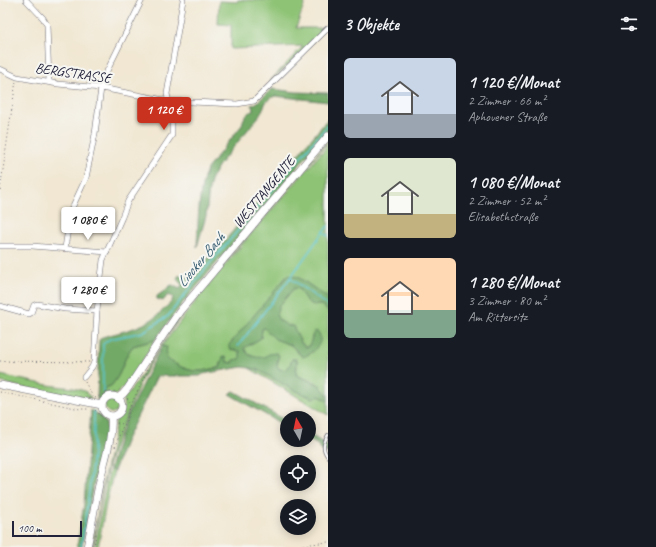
<!DOCTYPE html>
<html lang="de">
<head>
<meta charset="utf-8">
<style>
  body { margin:0; font-family:Caveat,sans-serif; background:#20242c; color:#f1f3f6; height:100vh; display:flex; flex-direction:column; font-size:15px; white-space:nowrap }
  * { box-sizing:border-box; margin:0 }
  p { font-size:13px; color:#9ea1a6 }
  .icon { flex:none; width:22px; height:22px; fill:none; stroke:currentColor; stroke-width:2; stroke-linecap:round; stroke-linejoin:round }
  .map { position:relative; flex:1; overflow:hidden }
  .side { display:flex; flex-direction:column; background:#171b24; width:328px }
  .side>* { flex:none }
  .needle { width:26px; rotate:351deg }
  .controls { position:absolute; left:280px; top:411px; display:grid; gap:8px }
  .controls a { display:grid; place-items:center; width:36px; height:36px; border-radius:50%; background:#171b24; box-shadow:0 2px 10px #0003; font-size:20px }
  .scale { position:absolute; left:12px; bottom:10px; width:70px; box-sizing:border-box; padding-left:4px; border:2px solid #22223b; border-top:0; font-size:11px; line-height:14px; white-space:nowrap; color:#22223b; -webkit-text-stroke:3px #f6f6f2; paint-order:stroke }
  .price { position:absolute; translate:-50% -34px; padding:0 9px; border-radius:4px; background:#fff; color:#222; font-size:13px; line-height:26px; filter:drop-shadow(0 1px 2px #0008) }
  .price::after { content:''; position:absolute; left:50%; top:24px; width:12px; height:9px; margin-left:-6px; background:inherit; clip-path:polygon(0 0,100% 0,50% 100%) }
  .price.selected { background:#c8321e; color:#fff }
  ul { padding:0; list-style:none }
  li { display:flex; align-items:center; gap:12px; height:100px; padding:0 16px }
  li span { display:grid; place-items:center; flex:none; width:112px; height:80px; border-radius:6px; color:#555 }
  li>.icon { margin-inline-start:auto }
  span .icon { width:48px; height:48px; fill:#fffc; stroke-width:1 }
  li b { font-size:17px }
  h2 { display:flex; justify-content:space-between; align-items:center; height:48px; padding:0 16px; font-size:17px }
  main { display:flex; flex:1; min-height:0 }
  .map>svg:first-child { display:block }
  .green { fill:#8ec375; stroke:#587258 }
  .forest { fill:#72a966; stroke:#4a6650 }
  .lines { fill:none; stroke-linecap:round; stroke-linejoin:round }
  .stream { stroke:#59c6d1; stroke-width:1.5 }
  .service-casing { stroke:#6a6770; stroke-width:4 }
  .minor-casing { stroke:#6a6770; stroke-width:6 }
  .secondary-casing { stroke:#6a6770; stroke-width:8 }
  .path { stroke:#6a6770; stroke-width:1; stroke-dasharray:1 3; stroke-linecap:butt }
  .service { stroke:#fff; stroke-width:2.5 }
  .minor { stroke:#fff; stroke-width:5 }
  .secondary { stroke:#fff; stroke-width:7 }
  .labels { text-anchor:middle; dominant-baseline:central; stroke-width:4; stroke-linejoin:round; paint-order:stroke }
  .street-label { font-size:14px; fill:#22223b; stroke:#f6f6f2 }
  .water-label { font-size:15px; font-style:italic; fill:#355b70; stroke:#f6f6f2 }
</style>
</head>
<body>
<main>
<div class="map">
<svg width="328" height="547" viewBox="0 0 328 547">
  <rect width="100%" height="100%" fill="#f6f6f2"/>
  <filter id="ink" filterUnits="userSpaceOnUse"><feTurbulence type="fractalNoise" baseFrequency=".025" numOctaves="2"/><feDisplacementMap in="SourceGraphic" scale="8" xChannelSelector="R" yChannelSelector="G"/><feConvolveMatrix kernelMatrix="1 2 1 2 8 2 1 2 1" color-interpolation-filters="sRGB"/></filter>
  <filter id="wash" filterUnits="userSpaceOnUse"><feTurbulence type="fractalNoise" baseFrequency=".012" numOctaves="4" result="noise"/><feDisplacementMap in="SourceGraphic" scale="16" xChannelSelector="R" yChannelSelector="G"/><feGaussianBlur stdDeviation="0.9" result="paint"/><feColorMatrix in="noise" values="0 0 0 0 0 0 0 0 0 0 0 0 0 0 0 0 0 1.4 0 .05"/><feComposite in="paint" operator="in"/></filter>
  <g filter="url(#wash)">
    <rect width="100%" height="100%" fill="#f1e7d2"/>
    <!-- green -->
    <g class="green">
      <path d="M238 0H306L296 28H324L306 49 270 81 303 46 231 49V25L218 24 219 1 237 2Z"/>
      <path d="M328 140V142L206 285 182 315 162 343 141 380 117 439 110 458 103 487 93 547H92L103 483 112 444 116 420 124 409 123 400 139 379 182 312Z"/>
      <path d="M328 145V298L298 277 285 278 276 291 229 345 240 351 241 359 234 360 233 363 227 362 226 357 221 361 220 368C213 368 207 371 200 371 189 372 176 365 167 359L166 350 164 346H162C213 275 272 211 328 145Z"/>
      <path d="M294 288 299 289C305 298 308 307 321 305L328 311V395L317 383 296 375 297 367V359H292C290 367 286 373 278 368L277 365 279 359 268 356C259 360 248 357 244 348L261 338 262 329 265 328 275 339 291 345 299 354 313 352 312 336 311 343 309 347H305C299 341 296 332 290 325L288 326 279 320 276 315 279 306Z"/>
      <path d="M155 340C143 359 133 379 116 395H109L98 399 104 397 105 388 111 386C114 382 118 377 120 372 124 363 126 354 133 346Z"/>
      <path d="M249 368 256 369 294 390 312 398 319 396 328 401V415Z"/>
      <path d="M0 375 48 385 73 388 85 391 92 399 29 389 0 382Z"/>
      <circle cx="112" cy="406" r="7"/>
      <path d="M110 469 114 471 107 499 98 547H95L106 485Z"/>
    </g>
    <!-- forest -->
    <g class="forest">
      <path d="M272 89 296 92 328 93V102L275 96 271 98 266 102 260 115 219 165 212 177 209 190 206 216 197 247C198 224 198 190 207 169L242 125C243 119 246 112 253 111L252 105 255 104Z"/>
      <path d="M328 119V131L182 304 155 340 133 346C126 354 124 363 120 372 118 377 114 382 111 386L105 388V397L97 400 99 340 102 337C124 331 148 327 164 309 168 305 172 303 173 297L168 295 163 301 157 299V296L167 289 168 287 172 285 180 289 182 285 177 279 179 275 192 278 205 258H210Z"/>
      <path d="M288 275 298 277 328 298V311L321 305C308 307 305 299 299 289L294 288 279 306 276 315 279 320 288 326H293L301 343 305 347H309L314 331 318 332C326 342 312 354 303 357L291 345 275 339 264 328 262 329 261 338 244 348C248 357 256 358 265 357L269 354 276 353 279 355 277 365 278 368C286 373 290 367 292 359L297 360 296 375 320 385 322 389 328 395V401L319 396 313 398 294 390 256 369 242 367 203 374 200 376H157L125 442 114 471 110 469C121 425 141 385 162 346L167 347 166 354 167 359C176 365 189 372 200 371 207 371 213 368 220 368L223 357H226L227 362 233 363V360L240 359V351L232 350 229 348V345Z"/>
      <path d="M234 391 287 421V427L229 394Z"/>
      <path d="M91 410 99 415 106 423 107 434 106 442 97 471 92 492 82 547H77L84 504Z"/>
      <path d="M309 434 328 446V453L322 451 318 445 309 440Z"/>
    </g>
    <g class="lines">
      <!-- stream -->
      <g class="stream">
        <path d="M328 226 323 232 328 236"/>
        <path d="M323 232 290 278 328 306"/>
        <path d="M238 346 290 278"/>
        <path d="M103 393V344L110 339 143 332 168 316 206 268 328 125"/>
        <path d="M81 547C88 502 95 457 94 411"/>
      </g>
    </g>
  </g>
  <g filter="url(#ink)">
    <g class="lines">
      <!-- service casing -->
      <g class="service-casing">
        <path id="service" d="M328 435C323 444 322 449 328 457"/>
      </g>
      <!-- minor casing -->
      <g class="minor-casing">
        <g id="minor">
          <path d="M26 0 43 18 47 25 49 82"/>
          <path d="M0 69 17 77 58 84 101 88 169 101 237 104 254 101 328 28"/>
          <path d="M0 246H32L107 252"/>
          <path d="M65 248 71 210 86 178 88 168 95 134 101 88 105 75 142 0"/>
          <path d="M0 306 29 314 31 313 34 305 37 304 65 309 97 311"/>
          <path d="M84 377 92 367 94 362 97 311 103 260 122 217 128 201 172 135V114L167 94 183 0"/>
        </g>
      </g>
      <!-- secondary casing -->
      <g class="secondary-casing">
        <g id="secondary">
          <path d="M0 385 102 405"/>
          <circle cx="112" cy="406" r="10"/>
          <path d="M118 398 123 394 128 388 164 334 180 311 328 136"/>
          <path d="M87 547C92 525 95 502 100 480 105 459 113 437 111 416"/>
        </g>
      </g>
      <!-- path -->
      <g class="path">
        <path d="M0 190 16 81"/>
        <path d="M0 361 89 362"/>
        <path d="M85 382 93 397"/>
        <path d="M0 392 80 409H90"/>
        <path d="M95 398 108 392 117 391"/>
        <path d="M127 398 131 403"/>
        <path d="M95 410 105 420"/>
        <path d="M117 423 123 424"/>
        <path d="M115 447 122 428 125 424 130 407 149 367"/>
        <path d="M94 547 96 534"/>
        <path d="M287 547 328 542"/>
      </g>
      <!-- service -->
      <use href="#service" class="service"/>
      <!-- minor -->
      <use href="#minor" class="minor"/>
      <!-- secondary -->
      <use href="#secondary" class="secondary"/>
    </g>
  </g>
  <g class="labels">
    <!-- street labels -->
    <g class="street-label">
      <text transform="translate(73 73) rotate(8)">BERGSTRASSE</text>
      <text transform="translate(264 192) rotate(-50)">WESTTANGENTE</text>
    </g>
    <!-- water labels -->
    <g class="water-label">
      <text transform="translate(201 260) rotate(-50)">Liecker Bach</text>
    </g>
  </g>
</svg>
<div class="controls">
<a><svg class="needle" viewBox="-14 -14 28 28"><path d="M0-13l5 13h-10z" fill="#e53935"/><path d="M0 13l5-13h-10z" fill="#9ea1a6"/></svg></a>
<a><svg class="icon" aria-label="locate" viewBox="0 0 24 24"><circle cx="12" cy="12" r="6"/><path d="M12 2v4M12 18v4M2 12h4M18 12h4"/></svg></a>
<a><svg class="icon" aria-label="layers" viewBox="0 0 24 24"><path d="M12 4l9 5-9 5-9-5zM3 14l9 5 9-5"/></svg></a>
</div>
<div class="scale">100 m</div>
<b class="price selected" style="left:164px;top:131px">1 120 €</b>
<b class="price" style="left:88px;top:241px">1 080 €</b>
<b class="price" style="left:88px;top:311px">1 280 €</b>
</div>
<section class="side">
<h2>3 Objekte<svg class="icon" aria-label="filters" viewBox="0 0 24 24"><path d="M4 7h16M4 17h16"/><circle cx="9" cy="7" r="2"/><circle cx="15" cy="17" r="2"/></svg></h2>
<ul>
<li><span style="background:linear-gradient(#c9d6e8 70%,#9aa5b1 0)"><svg class="icon" aria-label="home" viewBox="0 0 24 24"><path d="M3 11l9-7 9 7M6 9v11h12V9"/></svg></span><div><b>1 120 €/Monat</b><p>2 Zimmer · 66 m²</p><p>Aphovener Straße</p></div></li>
<li><span style="background:linear-gradient(#dfe7d0 70%,#c2b280 0)"><svg class="icon" aria-label="home" viewBox="0 0 24 24"><path d="M3 11l9-7 9 7M6 9v11h12V9"/></svg></span><div><b>1 080 €/Monat</b><p>2 Zimmer · 52 m²</p><p>Elisabethstraße</p></div></li>
<li><span style="background:linear-gradient(#ffd9b3 65%,#7fa58c 0)"><svg class="icon" aria-label="home" viewBox="0 0 24 24"><path d="M3 11l9-7 9 7M6 9v11h12V9"/></svg></span><div><b>1 280 €/Monat</b><p>3 Zimmer · 80 m²</p><p>Am Rittersitz</p></div></li>
</ul>
</section>
</main>
</body>
</html>
